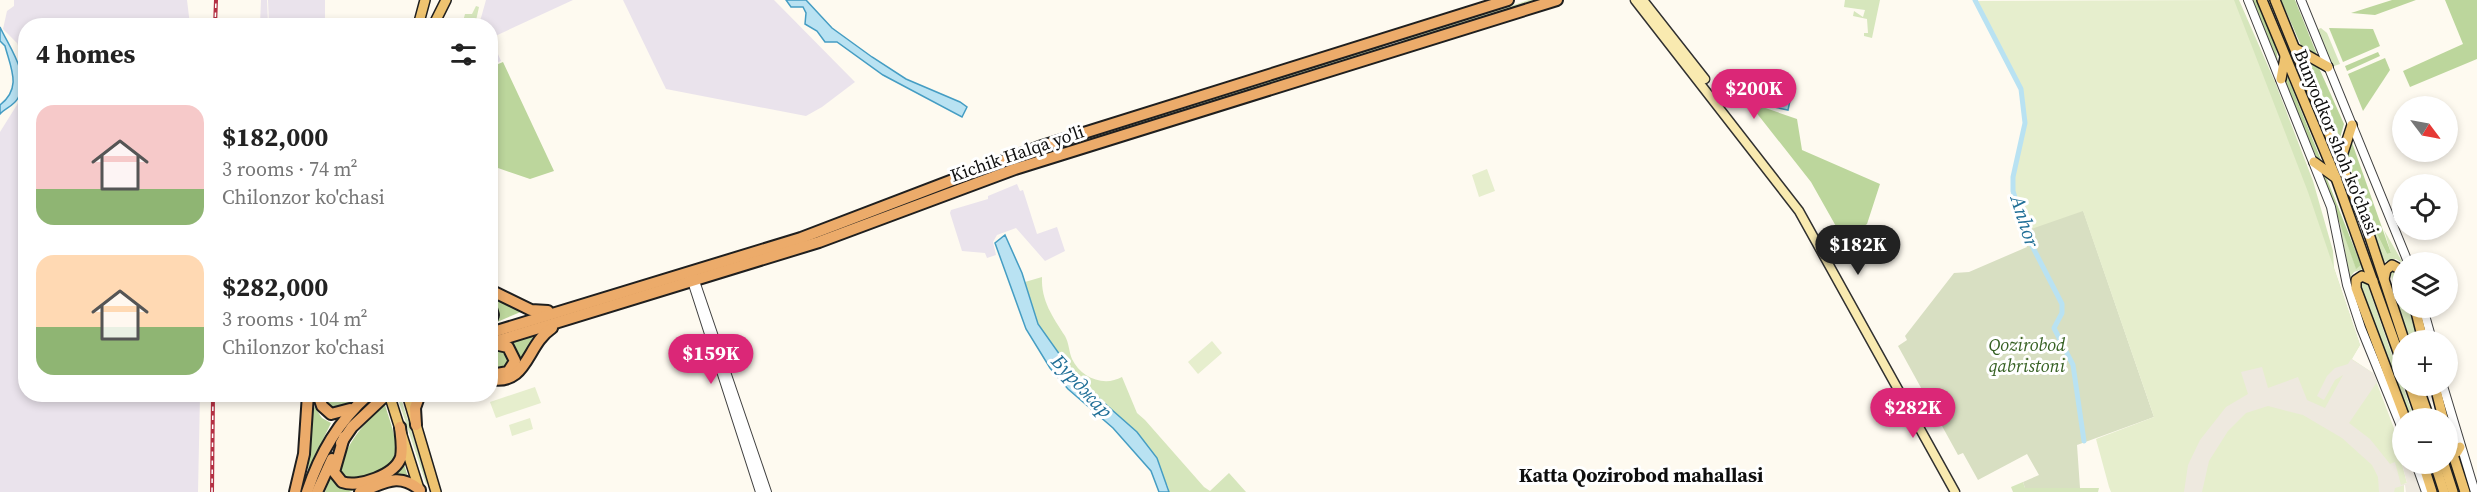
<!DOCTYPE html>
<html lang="en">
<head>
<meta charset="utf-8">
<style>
  body { margin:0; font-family:"Source Serif 4",serif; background:#f6f6f6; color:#222; height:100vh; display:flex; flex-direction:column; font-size:22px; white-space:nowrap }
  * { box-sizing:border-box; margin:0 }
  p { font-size:20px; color:#767676 }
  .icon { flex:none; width:33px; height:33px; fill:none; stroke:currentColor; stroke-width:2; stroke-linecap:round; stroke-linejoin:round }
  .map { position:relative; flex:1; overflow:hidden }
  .sheet { position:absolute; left:18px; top:18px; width:480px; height:384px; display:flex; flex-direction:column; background:#fff; border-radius:24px; box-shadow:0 3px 9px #0003 }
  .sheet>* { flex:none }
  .needle { width:39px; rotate:122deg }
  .buttons { position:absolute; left:2392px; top:96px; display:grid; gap:12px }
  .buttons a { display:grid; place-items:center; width:66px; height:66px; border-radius:50%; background:#fff; box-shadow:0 3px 9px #0003; font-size:30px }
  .price { position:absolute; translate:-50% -51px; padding:0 14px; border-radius:21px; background:#db2777; color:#fff; font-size:20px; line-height:39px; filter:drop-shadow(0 2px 3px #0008) }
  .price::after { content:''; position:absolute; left:50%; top:36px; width:18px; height:14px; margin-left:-9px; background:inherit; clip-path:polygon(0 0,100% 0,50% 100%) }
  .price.active { background:#222; color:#fff }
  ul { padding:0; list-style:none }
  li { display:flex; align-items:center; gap:18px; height:150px; padding:0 18px }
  li span { display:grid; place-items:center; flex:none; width:168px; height:120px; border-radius:18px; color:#555 }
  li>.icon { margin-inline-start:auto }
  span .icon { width:72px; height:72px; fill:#fffc; stroke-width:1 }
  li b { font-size:26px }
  h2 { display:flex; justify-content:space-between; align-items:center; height:72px; padding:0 18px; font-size:26px }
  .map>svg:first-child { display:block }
  .industrial { fill:#eae3ec }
  .green { fill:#d6e6bc }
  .forest { fill:#bcd69c }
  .cemetery { fill:#d8dfc2 }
  .pitch { fill:#e6eecd }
  .plaza { fill:#eee9df }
  .water { fill:#b9e2f2; stroke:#459dc3; stroke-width:1.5 }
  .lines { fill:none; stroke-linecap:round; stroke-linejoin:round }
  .canal { stroke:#b9e2f2; stroke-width:5 }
  .tertiary-casing { stroke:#414141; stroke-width:10 }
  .secondary-casing { stroke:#303030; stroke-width:11 }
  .primary-casing { stroke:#1f1f1f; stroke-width:12 }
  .trunk-casing { stroke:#1f1f1f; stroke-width:14 }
  .tertiary { stroke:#fff; stroke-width:8 }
  .secondary { stroke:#f9eab0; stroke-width:8 }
  .primary { stroke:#eec370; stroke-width:9 }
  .trunk { stroke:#ecab6a; stroke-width:10 }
  .rail-casing { stroke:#b43043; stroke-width:4 }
  .rail { stroke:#fff; stroke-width:1.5; stroke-dasharray:4.5; stroke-linecap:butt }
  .labels { text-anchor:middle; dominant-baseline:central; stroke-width:6; stroke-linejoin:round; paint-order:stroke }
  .street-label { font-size:18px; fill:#0e0e0e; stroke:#fff }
  .park-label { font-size:18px; font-style:italic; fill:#366123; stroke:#fff }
  .water-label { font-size:20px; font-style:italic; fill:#206f97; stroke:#fff }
  .neighbourhood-label { font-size:20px; font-weight:bold; fill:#0e0e0e; stroke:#fff }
</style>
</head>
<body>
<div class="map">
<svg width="2477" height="492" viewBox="0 0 2477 492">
  <rect width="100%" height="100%" fill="#fefaf0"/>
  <!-- industrial -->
  <g class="industrial">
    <path d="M14 0H187L190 25 26 26 25 64 17 43 3 29 7 11 14 6Z"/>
    <path d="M261 0H267L268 25H260Z"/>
    <path d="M268 0H325V25H269Z"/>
    <path d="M486 0H573L491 38 501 61 491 65 490 26 479 25Z"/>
    <path d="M623 0H774L855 82 822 107 806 116 666 89Z"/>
    <path d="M25 76 26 394 200 395 198 492H0V132L20 100Z"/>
    <path d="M1017 184 1020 191 1023 190 1037 234 1057 227 1065 251 1045 261 1016 228 997 235 993 242 996 255 987 258 985 253 962 251 950 213 951 210 988 199V196Z"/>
  </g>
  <!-- green -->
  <g class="green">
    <path d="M1529 0H1541L1404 43 1403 40Z"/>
    <path d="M1845 0H1880L1872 38 1864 36V33H1868L1867 19 1853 16 1854 11 1863 17 1865 10 1844 7Z"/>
    <path d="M2227 0H2239L2275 82 2313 181 2333 251 2334 268 2360 345 2348 364Z"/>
    <path d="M476 6 479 7 475 25H462L465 14H472Z"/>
    <path d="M2321 28 2327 33 2340 64 2331 67 2316 30Z"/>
    <path d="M1383 46 1384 49 1091 140 1090 136Z"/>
    <path d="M1071 143 1072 146 1022 161 940 193 1006 163Z"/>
    <path d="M2366 212 2387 254 2391 253 2384 230 2403 263 2396 259 2384 262Z"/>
    <path d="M2339 220 2356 268 2361 265 2363 269 2354 272 2350 278Z"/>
    <path d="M2390 269 2397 271 2403 285V308H2410L2418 340H2410L2395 296Z"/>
    <path d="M1042 277C1041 301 1053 317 1065 336 1069 343 1069 352 1072 359 1081 378 1104 387 1122 377L1137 413 1145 420 1204 487 1210 491 1229 473 1246 492H1169L1168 486 1110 409 1077 379 1055 350 1038 324 1025 282Z"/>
    <path d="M2366 280 2414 418H2410L2403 402 2358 281Z"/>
    <path d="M400 395 428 483 426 484 397 396Z"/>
    <path d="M2023 482 2025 488H2099L2098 492H2013L2011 487Z"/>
  </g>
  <!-- forest -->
  <g class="forest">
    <path d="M2250 0H2256C2262 14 2281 50 2277 63Z"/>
    <path d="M2281 0H2295L2318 57 2303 50Z"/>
    <path d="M2392 0H2416L2375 15 2351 13Z"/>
    <path d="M2445 0H2477V59L2410 87 2403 71 2463 44Z"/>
    <path d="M2329 28 2373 29 2380 46 2343 62Z"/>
    <path d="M2378 52 2380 56 2347 71 2345 66Z"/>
    <path d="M2385 58 2390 70 2363 111 2348 74Z"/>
    <path d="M503 62 554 171 530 179 498 168 492 150 496 133 491 117V67Z"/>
    <path d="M2309 62 2319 68 2344 124 2340 138Z"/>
    <path d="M2286 73 2321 160 2317 159 2284 81Z"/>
    <path d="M1748 102 1797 119 1802 150 1880 184 1867 224 1854 233 1846 244 1811 182Z"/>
    <path d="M2350 137 2391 253 2387 254 2366 212 2346 154Z"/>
    <path d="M2322 173 2327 179 2361 265 2356 269Z"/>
    <path d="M491 295 523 311 497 322 496 305Z"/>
    <path d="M534 335 521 362 519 361 511 342Z"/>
    <path d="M490 348 505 349 511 364 498 371 491 369Z"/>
    <path d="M322 395H360L346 406 334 410 326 405Z"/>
    <path d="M313 405 322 418 331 423 308 470Z"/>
    <path d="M385 405C392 429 409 462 376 473 365 476 356 479 344 478L339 472C346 444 363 423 385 405Z"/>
    <path d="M403 461 408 477 393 476 349 492H325L330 478C348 492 391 481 403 461Z"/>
  </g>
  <!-- cemetery -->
  <path class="cemetery" d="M2083 210 2154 417 2077 445 2080 488H2025L2023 482 2039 475 2027 454 1978 480 1963 453 1958 455 1898 346 1907 340 1905 336 1954 273 1969 272 2027 247 2020 232Z"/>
  <!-- pitch -->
  <g class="pitch">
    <path d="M2234 0 2308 192 2360 345 2352 359 2373 373 2403 452 2401 460 2407 483 2404 484V492H2111L2109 487 2096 439 2154 417 2083 211 2031 229 2024 228 2013 184 2025 123 2024 101 2013 74 1976 1Z"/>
    <path d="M1487 169 1495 191 1479 197 1472 175Z"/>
    <path d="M1212 341 1222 353 1198 374 1188 362Z"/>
    <path d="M535 387 541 403 496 418 490 402Z"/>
    <path d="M530 418 533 429 512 436 509 425Z"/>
  </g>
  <!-- plaza -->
  <path class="plaza" d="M2351 359 2373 373 2377 382 2349 423 2370 439 2390 464 2395 462 2401 485 2407 483 2401 460 2403 459V464H2412L2421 492H2406L2405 485 2395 488 2394 492H2379L2378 477 2372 465 2342 438 2303 415 2268 406 2246 413 2228 431 2209 461 2202 492H2184L2188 465 2200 440 2226 407 2248 394 2241 372 2262 367 2268 388 2298 377 2307 400 2325 408 2343 375 2335 380 2324 400 2317 396 2327 376 2335 368 2348 364Z"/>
  <!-- water -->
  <g class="water">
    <path d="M786 0H806L832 28 872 57 906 79 960 102 967 107 962 117 883 75 837 42H825L817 31 805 24 806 13 803 7H791Z"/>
    <path d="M0 27C9 47 31 75 18 98 14 106 5 108 0 114V105C22 88 11 69 5 46L0 41Z"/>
    <path d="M1773 87 1792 91 1788 110 1769 106Z"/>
    <path d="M1005 235 1022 273 1038 324 1077 379 1137 432 1157 458 1169 492H1159L1151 471 1113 428 1068 389 1050 368 1026 329 995 243Z"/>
  </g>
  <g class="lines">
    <!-- canal -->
    <path class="canal" d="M1975 0 2021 89 2025 123 2013 177V191L2026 234 2062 304V313L2054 328 2073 365 2084 441"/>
    <!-- tertiary casing -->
    <g class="tertiary-casing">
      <g id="tertiary">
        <path d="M2248 0 2331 207 2347 285 2361 328 2403 431"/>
        <path d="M2301 0 2408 262"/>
        <path d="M691 278 760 492"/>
        <path d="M694 278 767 492"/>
        <path d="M2423 308 2432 340"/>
        <path d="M2443 386 2475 492"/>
        <path d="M2416 464 2426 492"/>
      </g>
    </g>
    <!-- secondary casing -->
    <g class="secondary-casing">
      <g id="secondary">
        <path d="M1635 0 1799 211 1955 492"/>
        <path d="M1643 0 1705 79"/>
      </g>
    </g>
    <!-- primary casing -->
    <g class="primary-casing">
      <g id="primary">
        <path d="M2262 0 2336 178 2403 366"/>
        <path d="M2275 0 2366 225 2404 340"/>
        <path d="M418 26 425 0"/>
        <path d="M433 26 446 0"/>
        <path d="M2296 49 2328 67"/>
        <path d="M2281 79 2285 57"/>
        <path d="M2341 159 2352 125"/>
        <path d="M2314 162 2336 178"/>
        <path d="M2384 279 2386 270 2392 265 2403 271"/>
        <path d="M2373 281 2362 276 2356 280V288L2405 418"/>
        <path d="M2415 308 2423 340"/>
        <path d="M2410 386 2421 418"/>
        <path d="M2418 386 2429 418"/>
        <path d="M2435 386 2443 418"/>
        <path d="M389 394 420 492"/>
        <path d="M407 394 436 492"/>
        <path d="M2448 439 2465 492"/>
        <path d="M2451 450 2457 452 2460 447"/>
        <path d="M2423 464 2432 492"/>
        <path d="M2435 464 2444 492"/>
        <path d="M2444 464 2453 492"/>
      </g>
    </g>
    <!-- trunk casing -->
    <g class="trunk-casing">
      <g id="trunk">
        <path d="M490 290 531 310 548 311"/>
        <path d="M490 305 493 315 490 323"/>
        <path d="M490 333 801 238 1039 147 1508 0"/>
        <path d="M490 343 819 242 1015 169 1557 0"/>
        <path d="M494 344 508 347 515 361 508 372 497 374"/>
        <path d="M490 379C528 386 526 345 552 328"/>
        <path d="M318 394 322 406 331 414 350 409"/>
        <path d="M416 425 415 408 420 394"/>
        <path d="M344 437 334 472 342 482C359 488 395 475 401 457 403 447 401 437 400 427"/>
        <path d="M341 443 352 427 387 394"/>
        <path d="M295 492 304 454 308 394"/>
        <path d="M307 492C320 453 338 422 369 394"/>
        <path d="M317 492 332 459"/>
        <path d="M360 492C383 484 398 471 420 490"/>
      </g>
    </g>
    <!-- tertiary -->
    <use href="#tertiary" class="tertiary"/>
    <!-- secondary -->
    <use href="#secondary" class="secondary"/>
    <!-- primary -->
    <use href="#primary" class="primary"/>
    <!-- trunk -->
    <use href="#trunk" class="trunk"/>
    <!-- rail casing -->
    <g class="rail-casing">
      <g id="rail">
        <path d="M215 26 216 0"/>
        <path d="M212 492 213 394"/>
      </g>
    </g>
    <!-- rail -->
    <use href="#rail" class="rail"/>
  </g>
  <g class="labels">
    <!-- street labels -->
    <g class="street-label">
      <text transform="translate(2337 142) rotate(68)">Bunyodkor shoh ko'chasi</text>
      <text transform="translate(1017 153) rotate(-19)">Kichik Halqa yo'li</text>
    </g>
    <!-- park labels -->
    <g class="park-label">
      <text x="2027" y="344">Qozirobod<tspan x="2027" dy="21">qabristoni</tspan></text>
    </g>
    <!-- water labels -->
    <g class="water-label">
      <text transform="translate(2025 221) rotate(72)">Anhor</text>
      <text transform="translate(1082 386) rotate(47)">Бурджар</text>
    </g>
    <!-- neighbourhood labels -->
    <g class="neighbourhood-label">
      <text x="1641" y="475">Katta Qozirobod mahallasi</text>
    </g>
  </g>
</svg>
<div class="buttons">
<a><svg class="needle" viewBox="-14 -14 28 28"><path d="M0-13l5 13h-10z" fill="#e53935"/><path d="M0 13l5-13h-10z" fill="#767676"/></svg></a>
<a><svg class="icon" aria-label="locate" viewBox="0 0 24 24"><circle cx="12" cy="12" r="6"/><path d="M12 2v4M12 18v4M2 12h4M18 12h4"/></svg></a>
<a><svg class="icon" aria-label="layers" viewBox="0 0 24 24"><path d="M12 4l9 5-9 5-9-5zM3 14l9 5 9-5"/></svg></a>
<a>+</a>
<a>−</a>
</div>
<b class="price" style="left:1754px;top:120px">$200K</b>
<b class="price active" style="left:1858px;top:276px">$182K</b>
<b class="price" style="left:711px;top:385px">$159K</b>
<b class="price" style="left:1913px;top:439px">$282K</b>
<section class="sheet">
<h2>4 homes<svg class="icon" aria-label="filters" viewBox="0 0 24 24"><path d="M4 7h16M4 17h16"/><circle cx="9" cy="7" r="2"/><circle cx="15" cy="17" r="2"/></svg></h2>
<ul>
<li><span style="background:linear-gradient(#f6c9c9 70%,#8fb573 0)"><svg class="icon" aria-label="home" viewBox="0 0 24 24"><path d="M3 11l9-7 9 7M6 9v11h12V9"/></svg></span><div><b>$182,000</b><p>3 rooms · 74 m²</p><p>Chilonzor ko'chasi</p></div></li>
<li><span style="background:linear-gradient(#ffd9b3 60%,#8fb573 0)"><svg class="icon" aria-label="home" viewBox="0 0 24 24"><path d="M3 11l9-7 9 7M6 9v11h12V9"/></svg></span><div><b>$282,000</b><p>3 rooms · 104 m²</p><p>Chilonzor ko'chasi</p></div></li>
</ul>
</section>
</div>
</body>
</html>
